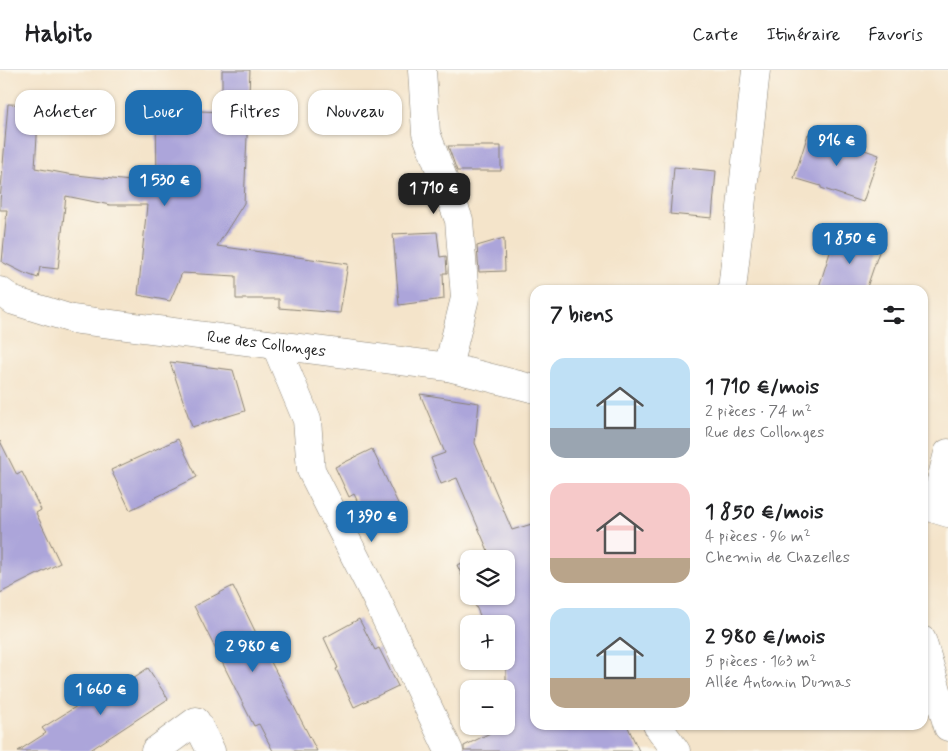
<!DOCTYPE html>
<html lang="fr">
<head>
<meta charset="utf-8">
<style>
  body { margin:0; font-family:Mynerve,sans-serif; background:#f2f2f2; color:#202124; height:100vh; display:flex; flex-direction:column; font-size:19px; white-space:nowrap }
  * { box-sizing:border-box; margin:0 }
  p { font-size:16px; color:#757577 }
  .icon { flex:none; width:28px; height:28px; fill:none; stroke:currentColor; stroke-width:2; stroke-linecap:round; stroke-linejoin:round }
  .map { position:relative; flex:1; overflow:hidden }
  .drawer { position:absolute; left:530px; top:215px; width:398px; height:445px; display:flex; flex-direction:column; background:#fff; border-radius:15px; box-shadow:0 1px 4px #0004 }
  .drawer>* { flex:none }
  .hud { position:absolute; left:15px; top:20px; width:440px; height:45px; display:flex; gap:10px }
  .buttons { position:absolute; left:460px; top:480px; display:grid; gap:10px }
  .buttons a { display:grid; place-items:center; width:55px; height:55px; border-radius:10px; background:#fff; box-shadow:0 1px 4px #0004; font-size:25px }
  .price { position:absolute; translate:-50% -42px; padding:0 11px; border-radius:10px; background:#1f6fb2; color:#fff; font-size:16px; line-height:32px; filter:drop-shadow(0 1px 2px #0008) }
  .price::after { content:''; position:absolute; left:50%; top:30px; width:15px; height:11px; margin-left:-8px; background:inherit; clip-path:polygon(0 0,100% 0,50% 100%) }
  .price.on { background:#222; color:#fff }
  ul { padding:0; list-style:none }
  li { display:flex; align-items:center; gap:15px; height:125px; padding:0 20px }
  li span { display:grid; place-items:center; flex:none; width:140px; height:100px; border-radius:15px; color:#555 }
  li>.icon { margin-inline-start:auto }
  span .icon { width:60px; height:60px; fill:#fffc; stroke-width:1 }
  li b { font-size:21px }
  h2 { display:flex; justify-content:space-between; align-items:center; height:60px; padding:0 20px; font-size:21px }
  .pill { padding:0 18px; border-radius:15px; background:#fff; box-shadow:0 1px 4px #0004; font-size:18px; line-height:45px }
  .pill.on { background:#1f6fb2; color:#fff }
  header { display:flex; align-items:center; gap:30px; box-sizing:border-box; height:70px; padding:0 25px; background:#fff; border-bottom:1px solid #e0e0e0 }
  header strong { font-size:24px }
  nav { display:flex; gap:28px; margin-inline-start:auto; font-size:18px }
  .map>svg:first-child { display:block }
  .building { fill:#aca5da }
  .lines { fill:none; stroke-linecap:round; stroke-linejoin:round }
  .street-casing { stroke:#888073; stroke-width:29 }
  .secondary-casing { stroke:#888073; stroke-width:29 }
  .street { stroke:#fff; stroke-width:28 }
  .secondary { stroke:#fff; stroke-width:28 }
  .labels { text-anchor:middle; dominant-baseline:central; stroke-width:5; stroke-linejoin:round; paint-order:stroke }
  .street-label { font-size:16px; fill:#1c1c1c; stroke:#fbf7ec }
</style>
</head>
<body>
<header>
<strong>Habito</strong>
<nav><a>Carte</a><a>Itinéraire</a><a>Favoris</a></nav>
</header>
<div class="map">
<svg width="948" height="681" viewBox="0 0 948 681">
  <rect width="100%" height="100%" fill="#fbf7ec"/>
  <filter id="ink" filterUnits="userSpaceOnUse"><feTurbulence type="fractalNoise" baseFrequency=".02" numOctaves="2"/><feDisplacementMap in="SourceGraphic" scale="10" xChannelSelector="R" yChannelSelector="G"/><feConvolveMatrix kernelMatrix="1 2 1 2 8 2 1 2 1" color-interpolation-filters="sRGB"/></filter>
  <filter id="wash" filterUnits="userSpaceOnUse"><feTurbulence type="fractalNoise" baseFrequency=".0096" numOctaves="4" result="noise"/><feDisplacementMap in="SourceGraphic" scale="20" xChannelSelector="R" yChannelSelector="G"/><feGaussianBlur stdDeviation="1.12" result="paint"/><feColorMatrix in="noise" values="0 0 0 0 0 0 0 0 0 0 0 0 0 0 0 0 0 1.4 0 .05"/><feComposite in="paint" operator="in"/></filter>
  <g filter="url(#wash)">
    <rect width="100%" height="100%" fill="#f4e4ca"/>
    <g id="blocks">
      <!-- building -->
      <g class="building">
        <path d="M222 0H250L244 133 217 176 348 194 340 243 279 238V229H236V206L182 203 170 231 138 225 147 135H110L66 126 58 199 40 197 38 208 24 203 2 192 7 140H0V131L8 34 39 35 35 98 68 104 157 114 156 39 222 42Z"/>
        <path d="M808 64 835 72 836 70 879 85 863 132 821 118V116L794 108Z"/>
        <path d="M448 76H501V101H457Z"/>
        <path d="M674 97 716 101 712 148 670 144Z"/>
        <path d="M437 162 440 187 446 186 447 203H443L444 229 399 235 393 164Z"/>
        <path d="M840 163 881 176 866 220H818L832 176 835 177Z"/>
        <path d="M504 168 505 201 479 202 477 176Z"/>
        <path d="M170 292 233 300 245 341 192 357Z"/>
        <path d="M420 324 479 333 475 373 512 460 535 453V655H627L639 681H464V676L490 663 487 656H506V600L502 591H506V554H484L471 526H506V489H474L489 483 457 408 441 414 431 388 445 383Z"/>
        <path d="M178 369 197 407 130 440 111 400Z"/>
        <path d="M0 371 17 405 22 402 41 440 36 443 60 493 0 523Z"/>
        <path d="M372 379 405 448 373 463 354 424 349 427 335 397Z"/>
        <path d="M469 491V521L457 495Z"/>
        <path d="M233 516 256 563 317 681H273L259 654 254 656 194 536Z"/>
        <path d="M359 549 375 580 379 578 398 616 354 637 336 599 338 598 324 568Z"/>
        <path d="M148 598 168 629 89 681H18L46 663 42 658 120 609 124 614Z"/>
      </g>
    </g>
  </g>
  <g filter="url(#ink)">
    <use href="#blocks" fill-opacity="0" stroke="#888073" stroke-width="1"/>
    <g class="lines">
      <!-- street casing -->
      <g class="street-casing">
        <g id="street">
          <path d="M422 0 426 63 459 150 465 228 448 297"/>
          <path d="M732 220 756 0"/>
          <path d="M276 276 307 350 311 400 375 526 449 681"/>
          <path d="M934 438 948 383"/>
          <path d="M922 570 948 657"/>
          <path d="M657 655 676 681"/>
          <path d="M155 681 196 651 211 681"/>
        </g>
      </g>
      <!-- secondary casing -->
      <g class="secondary-casing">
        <g id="secondary">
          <path id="s1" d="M0 221 14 231 72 249 448 297 535 319"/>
          <path d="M922 435 948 443"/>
        </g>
      </g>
      <!-- street -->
      <use href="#street" class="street"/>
      <!-- secondary -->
      <use href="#secondary" class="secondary"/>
    </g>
  </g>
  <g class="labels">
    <!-- street labels -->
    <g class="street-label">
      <text stroke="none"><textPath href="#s1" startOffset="274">Rue des Collonges</textPath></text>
    </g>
  </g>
</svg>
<div class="buttons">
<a><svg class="icon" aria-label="layers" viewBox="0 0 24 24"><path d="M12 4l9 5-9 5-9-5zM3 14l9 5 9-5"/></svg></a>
<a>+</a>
<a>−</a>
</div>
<b class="price" style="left:837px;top:97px">916 €</b>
<b class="price" style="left:165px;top:137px">1 530 €</b>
<b class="price on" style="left:434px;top:145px">1 710 €</b>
<b class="price" style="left:850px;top:195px">1 850 €</b>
<b class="price" style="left:372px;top:473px">1 390 €</b>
<b class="price" style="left:253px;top:603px">2 980 €</b>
<b class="price" style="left:101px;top:646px">1 660 €</b>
<div class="hud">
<a class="pill">Acheter</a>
<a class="pill on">Louer</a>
<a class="pill">Filtres</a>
<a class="pill">Nouveau</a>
</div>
<section class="drawer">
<h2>7 biens<svg class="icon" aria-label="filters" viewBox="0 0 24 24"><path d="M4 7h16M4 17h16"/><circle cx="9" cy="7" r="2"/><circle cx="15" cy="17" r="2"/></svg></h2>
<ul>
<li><span style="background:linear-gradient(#bfe0f5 70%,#9aa5b1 0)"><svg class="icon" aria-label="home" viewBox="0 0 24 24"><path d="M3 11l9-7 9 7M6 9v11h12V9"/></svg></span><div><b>1 710 €/mois</b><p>2 pièces · 74 m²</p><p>Rue des Collonges</p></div></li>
<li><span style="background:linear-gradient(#f6c9c9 75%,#b9a48a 0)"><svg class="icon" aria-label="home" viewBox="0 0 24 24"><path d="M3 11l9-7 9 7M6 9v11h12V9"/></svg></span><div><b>1 850 €/mois</b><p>4 pièces · 96 m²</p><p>Chemin de Chazelles</p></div></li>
<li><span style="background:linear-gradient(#bfe0f5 70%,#b9a48a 0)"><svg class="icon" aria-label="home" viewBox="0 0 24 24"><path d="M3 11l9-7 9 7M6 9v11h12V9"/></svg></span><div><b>2 980 €/mois</b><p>5 pièces · 163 m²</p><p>Allée Antonin Dumas</p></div></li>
</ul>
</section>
</div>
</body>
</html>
